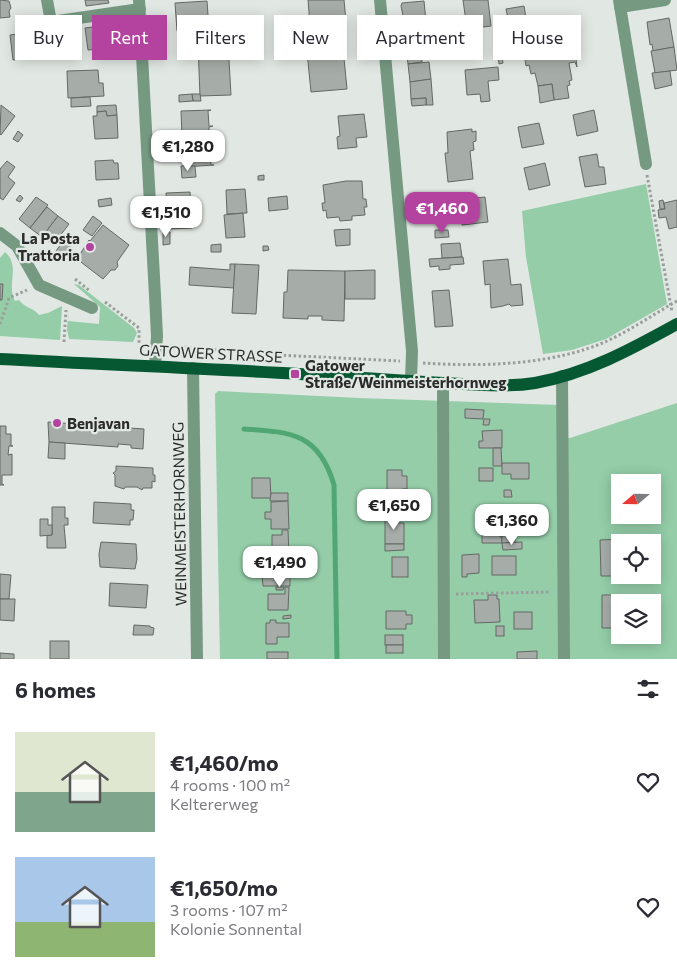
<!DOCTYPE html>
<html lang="en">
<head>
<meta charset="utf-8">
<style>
  body { margin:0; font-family:Commissioner,sans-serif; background:#f2f2f3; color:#2b2b33; height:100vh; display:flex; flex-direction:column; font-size:19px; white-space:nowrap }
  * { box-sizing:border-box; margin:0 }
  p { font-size:16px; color:#7c7c81 }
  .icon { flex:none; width:28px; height:28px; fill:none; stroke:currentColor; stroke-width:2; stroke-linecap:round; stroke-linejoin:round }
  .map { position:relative; height:659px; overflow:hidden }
  .drawer { display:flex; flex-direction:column; background:#fff; flex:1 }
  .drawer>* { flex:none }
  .hud { position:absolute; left:15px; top:15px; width:648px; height:45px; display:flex; gap:10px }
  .needle { width:32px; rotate:250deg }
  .controls { position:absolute; left:611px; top:474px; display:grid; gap:10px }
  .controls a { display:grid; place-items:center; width:50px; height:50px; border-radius:0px; background:#fff; box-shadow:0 2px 12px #0003; font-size:25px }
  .price { position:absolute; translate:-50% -42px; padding:0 11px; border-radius:10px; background:#fff; color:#222; font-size:16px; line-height:32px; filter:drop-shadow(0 1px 2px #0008) }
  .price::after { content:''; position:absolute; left:50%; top:30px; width:15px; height:11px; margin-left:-8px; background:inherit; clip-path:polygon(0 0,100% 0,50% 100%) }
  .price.on { background:#b4439f; color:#fff }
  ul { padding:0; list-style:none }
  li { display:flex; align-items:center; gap:15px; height:125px; padding:0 15px }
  li span { display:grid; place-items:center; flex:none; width:140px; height:100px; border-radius:0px; color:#555 }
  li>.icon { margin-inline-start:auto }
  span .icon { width:60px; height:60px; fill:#fffc; stroke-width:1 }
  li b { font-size:21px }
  h2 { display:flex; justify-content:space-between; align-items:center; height:60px; padding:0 15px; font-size:21px }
  .tag { padding:0 18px; border-radius:0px; background:#fff; box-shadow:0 2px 12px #0003; font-size:18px; line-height:45px }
  .tag.on { background:#b4439f; color:#fff }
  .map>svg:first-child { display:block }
  .green { fill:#94cda8; fill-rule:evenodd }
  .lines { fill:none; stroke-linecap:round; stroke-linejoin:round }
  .stream { stroke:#50a774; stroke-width:5 }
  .building { fill:#a6aca8; stroke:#646965 }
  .path { stroke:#9b9f9c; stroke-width:3; stroke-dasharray:2.5 2.5; stroke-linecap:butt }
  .minor { stroke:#769982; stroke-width:12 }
  .major { stroke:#055832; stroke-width:12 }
  .poi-dot { fill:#b4439f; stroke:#e1e7e3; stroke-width:2 }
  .labels { text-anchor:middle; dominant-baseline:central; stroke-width:4.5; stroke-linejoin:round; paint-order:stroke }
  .poi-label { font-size:15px; font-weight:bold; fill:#2a2c2b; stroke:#e1e7e3; text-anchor:start }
  .street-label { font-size:15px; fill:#2a2c2b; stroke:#e1e7e3 }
</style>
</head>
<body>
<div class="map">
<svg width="677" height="659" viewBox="0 0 677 659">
  <rect width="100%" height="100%" fill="#e1e7e3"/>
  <!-- green -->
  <g class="green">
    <path d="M646 184 667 304 606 339 572 350 543 354 526 257 522 211Z"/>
    <path d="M5 252C21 266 6 284 15 301L19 300C25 308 34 308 39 315L48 313 62 306 60 340 0 336V258Z"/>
    <path d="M74 284 79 285 134 328 137 333 133 342 69 339 67 329 69 307 68 321 99 324 100 307Z"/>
    <path d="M218 391 359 398 559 405 557 438H570L677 403V659H220L215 394ZM620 482H652V515H620ZM620 542H652V575H620ZM620 602H652V635H620Z"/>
  </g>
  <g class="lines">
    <!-- stream -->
    <path class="stream" d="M244 429C291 432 319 433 334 485L337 659"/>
  </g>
  <!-- building -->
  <g class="building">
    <path d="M0 0 9 1 11 8 9 11 10 17 0 18Z"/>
    <path d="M85 0H108L109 3 86 6Z"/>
    <path d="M308 0H344L346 21 310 24Z"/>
    <path d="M463 0H488L491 26 467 29Z"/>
    <path d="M207 1 209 29 177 31 175 3Z"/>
    <path d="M424 1 426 22 405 25 401 6 402 3Z"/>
    <path d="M524 6 526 18 530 17 532 30 511 34 506 9Z"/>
    <path d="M669 18 674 47 653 51 652 44 650 45 647 22Z"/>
    <path d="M427 22 429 43 408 45 405 35 407 34 406 25Z"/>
    <path d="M108 25 113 48 88 50 85 28Z"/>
    <path d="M32 32 35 57 13 60 10 35Z"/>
    <path d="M342 38 347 89 311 92 306 42Z"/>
    <path d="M228 43 231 95 200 96 198 45Z"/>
    <path d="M421 44 422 55 407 56 406 45Z"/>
    <path d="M674 47 677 70 655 73 651 51Z"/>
    <path d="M549 50V54L575 50 577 67 575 62 569 63 572 80 569 81 570 85 567 86 569 98 554 100 552 84 538 86 535 73 531 74 529 65 526 66 524 53Z"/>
    <path d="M422 55V62L408 64 407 56Z"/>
    <path d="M498 56H502L503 63 499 64Z"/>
    <path d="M429 62 431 79 410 82 408 64Z"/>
    <path d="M498 67 499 80 488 81 490 101 481 102 480 94 467 95 465 70Z"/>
    <path d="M98 70 99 83H103L104 96 68 98 67 71Z"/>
    <path d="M670 71 672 85 655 89 652 73Z"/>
    <path d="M431 79 433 105H426V98L411 99 410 82Z"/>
    <path d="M552 84 554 100 540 103 538 86Z"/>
    <path d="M192 94H200L201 101H193Z"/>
    <path d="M192 94 193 101 179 102V95Z"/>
    <path d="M90 97 91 106 71 107V98Z"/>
    <path d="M426 98V105L412 106 411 99Z"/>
    <path d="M1 105 15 116 1 135 0 134Z"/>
    <path d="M116 105 117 115 107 116 106 111 97 112V106Z"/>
    <path d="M211 110 208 111 209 126H213L209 127V138H213V149H210L211 165H214L184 167 183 143H181L180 136H182L181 111Z"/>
    <path d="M594 110 598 131 577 136 573 115Z"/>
    <path d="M106 111 107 116 117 115 118 138 95 139 93 116H97V112Z"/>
    <path d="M364 114 367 137 356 138 357 147 338 149 337 137 340 136 338 116Z"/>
    <path d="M539 123 544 144 522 148 518 127Z"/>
    <path d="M472 129V132L476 131V141L473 142 474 150 470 151 473 179 448 182 445 153H448L447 132Z"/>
    <path d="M18 131 23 135 18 142 13 139Z"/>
    <path d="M597 154 599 167H604L606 184 585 187 579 157Z"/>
    <path d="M113 160 114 163H118L119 179 96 180 95 161Z"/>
    <path d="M7 161 15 167 8 177 15 183 3 200 0 198V169Z"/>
    <path d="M545 163 550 185 529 190 524 168Z"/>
    <path d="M181 166H195L196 177 182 178Z"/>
    <path d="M264 175V180H258V176Z"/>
    <path d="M346 181H362L363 199H366L367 207H364L365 215 352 216V220L340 221 339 217 327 218 326 210 323 211 322 203H325L323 185Z"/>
    <path d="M245 189 247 213 227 214 226 190Z"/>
    <path d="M190 192 192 228 168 229 166 193Z"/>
    <path d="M20 195 23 198 20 202 16 200Z"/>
    <path d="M287 196 288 209 269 211 268 198Z"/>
    <path d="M36 197 48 205 30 228 19 219Z"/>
    <path d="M485 197 488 222 462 225V222L457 223 456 214H461V205L469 204 468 199Z"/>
    <path d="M111 198 112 205 99 207 98 200Z"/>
    <path d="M663 200 665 209H660L659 201Z"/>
    <path d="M677 200V227L669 229 666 217 659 218 658 210 665 209 664 203Z"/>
    <path d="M47 207 58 216 42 237 30 228Z"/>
    <path d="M243 213 245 237 226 238 224 215Z"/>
    <path d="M58 216 69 224 53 245 42 237Z"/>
    <path d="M93 216 102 223 92 236 83 230Z"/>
    <path d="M103 225 129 245 117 262 118 266 115 270H111L103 279 77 259 89 240 90 241Z"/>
    <path d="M350 229V245L336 246 334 230Z"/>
    <path d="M435 230H448L449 237 435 238Z"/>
    <path d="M163 232H170V244L163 245Z"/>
    <path d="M66 237 73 242 63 256 56 251Z"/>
    <path d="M460 243 462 257 442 258 441 244Z"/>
    <path d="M221 244V252H211V245Z"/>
    <path d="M263 246H268L269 250 263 251Z"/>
    <path d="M463 257 464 264 450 265V269L439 270V266L430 267 429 259Z"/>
    <path d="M508 259 511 285 521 284 523 305 511 306 509 304 503 306 491 308 490 284 485 285 483 261Z"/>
    <path d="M230 264H235L234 288 189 285 190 267 230 270Z"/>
    <path d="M235 264 259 265 256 314 232 313Z"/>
    <path d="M288 270 345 271 344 321 322 320V316H308V319L283 318 284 292H287Z"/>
    <path d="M375 270V299H345V271Z"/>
    <path d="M0 284H3L2 300H0Z"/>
    <path d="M449 290 453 326 435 327 432 291Z"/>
    <path d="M465 409 484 410 483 419 465 418Z"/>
    <path d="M484 419H490L489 425H483Z"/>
    <path d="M48 422 144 429 143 449 131 448V445L118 444V447L49 442Z"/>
    <path d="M0 426H6V434H11V446H13H9L8 455 12 454V475H2V484L4 485H0Z"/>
    <path d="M502 430V448H479V441H483L482 431Z"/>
    <path d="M49 442 65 443V459L48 458Z"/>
    <path d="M493 448H501L502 466H493Z"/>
    <path d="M502 463H529V479H511V474H502Z"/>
    <path d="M116 466 153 468V475H155V482L152 481V488H143L142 490 137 487H125L124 489 115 486V475L113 473 116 471Z"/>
    <rect x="479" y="468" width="14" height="13"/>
    <path d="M387 470H402V476H407V489H402V498H387Z"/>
    <path d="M252 478H270L271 498H252Z"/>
    <path d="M504 490H511L512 497H504Z"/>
    <path d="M271 493H288V501H270Z"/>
    <path d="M288 501 289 529H271V519H265V512H271V502Z"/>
    <rect x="385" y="501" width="12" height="9"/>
    <path d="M94 502 131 504V510H134L133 520H130V525L93 523Z"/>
    <path d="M52 507H65V518H68V525H64L66 548H47V535H52Z"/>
    <path d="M512 511H529L530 532H513Z"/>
    <path d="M385 512H391V523H404V544H385Z"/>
    <path d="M476 512H499V531L477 532Z"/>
    <path d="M40 519H48V525H52V535L40 536Z"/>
    <path d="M282 530H288L289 555H281V551H277V558H269V552L272 550V535H282Z"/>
    <path d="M499 531 500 537H502V543H482V535H488V532Z"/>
    <path d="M515 535V542L502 543V536Z"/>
    <path d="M623 539V542H620V575L623 576H601L600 540Z"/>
    <path d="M101 542 136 544 137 559 135 569 100 567 99 554Z"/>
    <path d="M522 542V549L503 550 502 543Z"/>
    <path d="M385 544H404V550L385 551Z"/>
    <path d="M479 554V573L467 574V577H462V555Z"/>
    <rect x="492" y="556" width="24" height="19"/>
    <rect x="392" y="557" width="16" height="20"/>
    <path d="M259 559V565H253V560Z"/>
    <path d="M281 561 282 577 290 576V586H263L262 574H270V562Z"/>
    <path d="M0 574 11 575 9 599H0Z"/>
    <path d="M110 583 148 585 146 608 109 606Z"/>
    <path d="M276 587H284L283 590H276Z"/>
    <path d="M285 587H289L288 610H268V594H285Z"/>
    <path d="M488 595H497V599H499L500 622 475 623 474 600H488Z"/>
    <path d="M602 595H623L622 602H620V628H602Z"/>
    <path d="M0 599H15L14 621 0 620Z"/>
    <path d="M386 611H406V615H412V624H406V629H386Z"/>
    <rect x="514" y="612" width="18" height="17"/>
    <path d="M291 615V618L283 619V616Z"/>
    <path d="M270 620H276V623H289V637H277V644H266V623H270Z"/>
    <path d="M134 625 150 626V627L154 628 153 635H133Z"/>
    <rect x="496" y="626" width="8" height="10"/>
    <rect x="385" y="635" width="18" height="10"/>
    <rect x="50" y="641" width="19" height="18"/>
    <rect x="386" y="645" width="17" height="8"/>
    <path d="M537 651V659H517V652Z"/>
    <rect x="267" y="652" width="21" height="7"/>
    <path d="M0 653 14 654V659H0Z"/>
  </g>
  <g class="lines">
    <!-- path -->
    <g class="path">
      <path d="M647 175 672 312"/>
      <path d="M75 279 90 291"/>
      <path d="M105 302 139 328V343"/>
      <path d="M0 324 9 298 27 290"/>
      <path d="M64 342 66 310"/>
      <path d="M169 346 278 355 400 361"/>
      <path d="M423 363C482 367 554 365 607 341 631 330 654 314 677 301"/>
      <path d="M456 594 550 592"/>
    </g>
    <!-- minor -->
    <g class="minor">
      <path d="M47 0 51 22 140 9"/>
      <path d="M139 0 155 296 157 336 155 366"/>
      <path d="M380 0 412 351 411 381"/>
      <path d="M619 0 646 164"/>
      <path d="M620 7 665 0"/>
      <path d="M0 233 17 246 39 285 92 308"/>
      <path d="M193 368 197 659"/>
      <path d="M562 376 564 659"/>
      <path d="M443 383 444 659"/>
    </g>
    <!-- major -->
    <path class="major" d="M0 359C112 365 224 369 335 376 378 379 421 382 463 384 487 385 511 387 535 383 586 374 632 349 677 324"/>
  </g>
  <!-- markers -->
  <g class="poi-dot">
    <circle cx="90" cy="247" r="5"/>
    <rect x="290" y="369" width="10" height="10" rx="2.5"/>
    <circle cx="57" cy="423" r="5"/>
  </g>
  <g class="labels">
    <!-- poi labels -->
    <g class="poi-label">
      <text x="80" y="238" text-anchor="end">La Posta<tspan x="80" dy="17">Trattoria</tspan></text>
      <text x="305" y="365">Gatower<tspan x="305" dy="17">Straße/Weinmeisterhornweg</tspan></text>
      <text x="67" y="423">Benjavan</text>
    </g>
    <!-- street labels -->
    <g class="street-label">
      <text transform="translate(211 353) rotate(3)">GATOWER STRASSE</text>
      <text transform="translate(179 514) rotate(-91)">WEINMEISTERHORNWEG</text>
    </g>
  </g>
</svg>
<div class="controls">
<a><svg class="needle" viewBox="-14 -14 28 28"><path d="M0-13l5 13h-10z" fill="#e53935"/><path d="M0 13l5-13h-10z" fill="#7c7c81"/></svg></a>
<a><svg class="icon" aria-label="locate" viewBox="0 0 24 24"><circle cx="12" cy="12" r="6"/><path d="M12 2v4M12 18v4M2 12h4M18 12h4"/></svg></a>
<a><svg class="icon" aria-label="layers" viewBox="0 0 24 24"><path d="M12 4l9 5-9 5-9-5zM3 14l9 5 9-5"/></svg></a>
</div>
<b class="price" style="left:188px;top:172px">€1,280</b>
<b class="price on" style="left:442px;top:234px">€1,460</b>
<b class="price" style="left:166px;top:238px">€1,510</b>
<b class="price" style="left:394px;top:531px">€1,650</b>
<b class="price" style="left:512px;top:546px">€1,360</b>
<b class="price" style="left:280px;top:588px">€1,490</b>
<div class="hud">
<a class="tag">Buy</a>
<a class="tag on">Rent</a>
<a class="tag">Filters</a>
<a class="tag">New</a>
<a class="tag">Apartment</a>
<a class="tag">House</a>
</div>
</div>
<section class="drawer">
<h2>6 homes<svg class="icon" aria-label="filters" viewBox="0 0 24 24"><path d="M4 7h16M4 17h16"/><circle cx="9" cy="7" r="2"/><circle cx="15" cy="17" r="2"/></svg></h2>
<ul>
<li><span style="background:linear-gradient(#dfe7d0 60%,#7fa58c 0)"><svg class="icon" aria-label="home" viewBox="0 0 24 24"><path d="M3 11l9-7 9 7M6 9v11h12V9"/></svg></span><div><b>€1,460/mo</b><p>4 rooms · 100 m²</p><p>Keltererweg</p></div><svg class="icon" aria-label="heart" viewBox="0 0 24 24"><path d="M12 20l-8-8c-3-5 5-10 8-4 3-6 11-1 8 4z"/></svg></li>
<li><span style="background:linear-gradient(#a9c7e8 65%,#8fb573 0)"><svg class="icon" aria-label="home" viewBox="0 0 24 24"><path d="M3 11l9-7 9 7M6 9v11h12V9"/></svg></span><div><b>€1,650/mo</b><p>3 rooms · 107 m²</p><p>Kolonie Sonnental</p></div><svg class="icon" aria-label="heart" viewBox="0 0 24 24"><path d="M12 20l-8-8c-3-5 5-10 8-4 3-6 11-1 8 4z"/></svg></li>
</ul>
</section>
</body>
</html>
